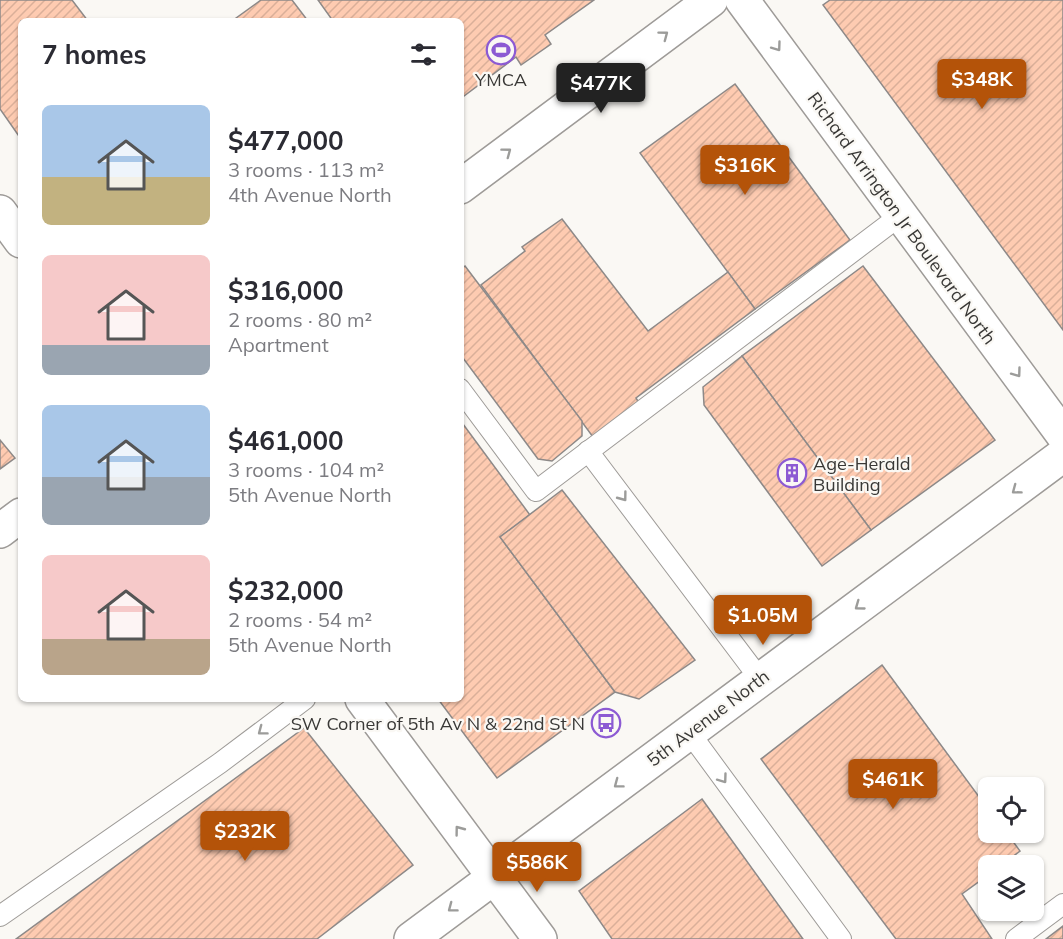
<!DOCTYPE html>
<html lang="en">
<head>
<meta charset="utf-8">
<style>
  body { margin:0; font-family:Mulish,sans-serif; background:#f2f2f3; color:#2b2b33; height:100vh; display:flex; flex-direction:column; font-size:22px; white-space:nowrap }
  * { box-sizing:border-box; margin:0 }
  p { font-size:20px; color:#7c7c81 }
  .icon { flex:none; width:33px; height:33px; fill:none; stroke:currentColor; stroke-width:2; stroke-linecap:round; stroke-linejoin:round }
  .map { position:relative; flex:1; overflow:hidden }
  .sheet { position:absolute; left:18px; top:18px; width:446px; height:684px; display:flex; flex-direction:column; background:#fff; border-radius:9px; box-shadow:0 2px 4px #0004 }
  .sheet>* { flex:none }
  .fabs { position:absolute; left:978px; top:777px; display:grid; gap:12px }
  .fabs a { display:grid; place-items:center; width:66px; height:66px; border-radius:9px; background:#fff; box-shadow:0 2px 4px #0004; font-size:30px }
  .price { position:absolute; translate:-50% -51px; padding:0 14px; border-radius:6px; background:#b45309; color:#fff; font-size:20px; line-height:39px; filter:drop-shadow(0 2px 3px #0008) }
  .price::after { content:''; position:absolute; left:50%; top:36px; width:18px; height:14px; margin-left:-9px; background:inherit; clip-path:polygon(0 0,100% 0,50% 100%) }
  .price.selected { background:#222; color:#fff }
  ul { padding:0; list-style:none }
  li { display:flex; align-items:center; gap:18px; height:150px; padding:0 24px }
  li span { display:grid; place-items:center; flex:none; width:168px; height:120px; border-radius:9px; color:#555 }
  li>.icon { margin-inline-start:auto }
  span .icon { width:72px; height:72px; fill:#fffc; stroke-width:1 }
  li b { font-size:26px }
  h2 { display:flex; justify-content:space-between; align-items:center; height:72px; padding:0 24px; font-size:26px }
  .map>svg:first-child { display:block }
  .building { fill:url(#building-hatch); stroke:#8d8988; stroke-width:1.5 }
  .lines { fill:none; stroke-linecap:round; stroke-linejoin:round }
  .lane-casing { stroke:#9e9b98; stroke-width:22 }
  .secondary-casing { stroke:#9e9b98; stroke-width:36 }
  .lane { stroke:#fff; stroke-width:20 }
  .secondary { stroke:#fff; stroke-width:33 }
  .oneway { stroke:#9c9c9a }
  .labels { text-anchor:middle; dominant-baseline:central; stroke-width:4.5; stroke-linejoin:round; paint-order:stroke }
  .poi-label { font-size:18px; fill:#393836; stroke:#faf8f4 }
  .street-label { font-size:18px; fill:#393836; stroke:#faf8f4 }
</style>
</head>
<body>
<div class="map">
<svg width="1063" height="939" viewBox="0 0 1063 939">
  <defs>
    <pattern id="building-hatch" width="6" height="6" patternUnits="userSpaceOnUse" patternTransform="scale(1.5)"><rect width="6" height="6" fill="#fecbb1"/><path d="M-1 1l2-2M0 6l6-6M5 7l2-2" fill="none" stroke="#daaf99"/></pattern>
  </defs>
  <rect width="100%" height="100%" fill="#faf8f4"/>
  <!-- building -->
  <g class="building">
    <path d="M0 0H72L88 21H21V139L0 109Z"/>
    <path d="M261 0H292L308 21H232Z"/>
    <path d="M318 0H594L545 35 551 44 521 65 516 57 460 99V21H333Z"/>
    <path d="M830 0H1063V330L823 5Z"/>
    <path d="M735 84 850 240 755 309 640 153Z"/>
    <path d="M562 219 648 331 728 272 755 309 636 398 639 403 593 437 481 285 525 251 522 247Z"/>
    <path d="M465 266 582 421V436L552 461 538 459 460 354V270Z"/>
    <path d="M863 266 995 440 871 530 742 356Z"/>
    <path d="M742 356 871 530 822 566 704 405 703 387Z"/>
    <path d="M460 420 530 515 500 537 615 692 497 778 438 699H460Z"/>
    <path d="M0 440 15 458 0 469Z"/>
    <path d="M562 490 695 660 639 699 615 692 500 537Z"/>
    <path d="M882 665 988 809V832H1006L1020 851 1001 866H988V875L962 894 992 939H896L761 759Z"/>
    <path d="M304 728 413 865 317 939H16Z"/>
    <path d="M702 799 803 939H612L579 891Z"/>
    <path d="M1063 926V939H1046Z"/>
  </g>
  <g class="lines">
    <!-- lane casing -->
    <g class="lane-casing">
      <g id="lane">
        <path d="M460 389 536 491 901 215"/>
        <path d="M588 451 760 679"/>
        <path d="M689 732 841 939"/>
        <path d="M0 916 220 763 305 699"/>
        <path d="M1016 939 1063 904"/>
      </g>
    </g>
    <!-- secondary casing -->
    <g class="secondary-casing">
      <g id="secondary">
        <path d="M742 0 1063 435"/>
        <path d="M460 187 711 0"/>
        <path d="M0 212 21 241"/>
        <path d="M0 531 21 515"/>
        <path d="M362 699 540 939"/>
        <path d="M411 939 1063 455"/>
      </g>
    </g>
    <!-- lane -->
    <use href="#lane" class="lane"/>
    <!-- secondary -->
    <use href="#secondary" class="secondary"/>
  </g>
  <!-- one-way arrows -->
  <defs><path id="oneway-chevron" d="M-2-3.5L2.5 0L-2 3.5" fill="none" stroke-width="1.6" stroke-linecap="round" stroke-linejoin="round" transform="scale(1.5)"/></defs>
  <g class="oneway">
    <use href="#oneway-chevron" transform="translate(664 35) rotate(-37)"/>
    <use href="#oneway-chevron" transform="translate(777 47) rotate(54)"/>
    <use href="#oneway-chevron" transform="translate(507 152) rotate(-37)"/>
    <use href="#oneway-chevron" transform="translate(1017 373) rotate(54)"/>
    <use href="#oneway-chevron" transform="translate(1016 490) rotate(143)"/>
    <use href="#oneway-chevron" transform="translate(623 497) rotate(53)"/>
    <use href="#oneway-chevron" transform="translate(859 606) rotate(144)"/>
    <use href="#oneway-chevron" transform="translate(262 731) rotate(143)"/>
    <use href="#oneway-chevron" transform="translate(723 779) rotate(54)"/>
    <use href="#oneway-chevron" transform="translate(618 784) rotate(143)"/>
    <use href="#oneway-chevron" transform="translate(459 830) rotate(-127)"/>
    <use href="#oneway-chevron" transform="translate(452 908) rotate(143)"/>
  </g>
  <!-- icons -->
  <defs>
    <g id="stadium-ring" transform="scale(1.5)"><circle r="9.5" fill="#faf8f4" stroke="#8c5ad3" stroke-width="1.5"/><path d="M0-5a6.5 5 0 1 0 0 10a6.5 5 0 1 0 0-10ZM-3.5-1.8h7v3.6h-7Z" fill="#8c5ad3"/></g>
    <g id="building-ring" transform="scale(1.5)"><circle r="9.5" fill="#faf8f4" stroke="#8c5ad3" stroke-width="1.5"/><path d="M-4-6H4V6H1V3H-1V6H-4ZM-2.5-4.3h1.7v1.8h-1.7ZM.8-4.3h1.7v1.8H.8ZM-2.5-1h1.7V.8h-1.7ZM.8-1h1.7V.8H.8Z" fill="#8c5ad3"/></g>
    <g id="bus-ring" transform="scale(1.5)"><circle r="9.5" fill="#faf8f4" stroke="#8c5ad3" stroke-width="1.5"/><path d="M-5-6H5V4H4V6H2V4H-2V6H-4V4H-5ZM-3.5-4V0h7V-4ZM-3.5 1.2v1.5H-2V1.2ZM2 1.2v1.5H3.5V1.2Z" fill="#8c5ad3"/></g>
  </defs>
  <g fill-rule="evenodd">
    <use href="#stadium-ring" x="501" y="50"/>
    <use href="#building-ring" x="792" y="473"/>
    <use href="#bus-ring" x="606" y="723"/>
  </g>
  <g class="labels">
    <!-- poi labels -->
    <g class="poi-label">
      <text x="501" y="79">YMCA</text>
      <text x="813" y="463" text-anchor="start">Age-Herald<tspan x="813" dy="21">Building</tspan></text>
      <text x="585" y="723" text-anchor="end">SW Corner of 5th Av N &amp; 22nd St N</text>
    </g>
    <!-- street labels -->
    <g class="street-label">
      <text transform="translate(902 218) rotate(54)">Richard Arrington Jr Boulevard North</text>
      <text transform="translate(708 718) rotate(-37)">5th Avenue North</text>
    </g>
  </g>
</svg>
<div class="fabs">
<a><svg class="icon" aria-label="locate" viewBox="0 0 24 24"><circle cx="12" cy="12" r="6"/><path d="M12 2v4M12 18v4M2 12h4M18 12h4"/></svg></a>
<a><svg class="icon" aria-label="layers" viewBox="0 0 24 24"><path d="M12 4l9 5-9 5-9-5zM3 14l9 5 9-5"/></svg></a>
</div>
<b class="price" style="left:982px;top:110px">$348K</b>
<b class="price selected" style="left:601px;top:114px">$477K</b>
<b class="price" style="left:745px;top:196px">$316K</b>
<b class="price" style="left:763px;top:646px">$1.05M</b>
<b class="price" style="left:893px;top:810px">$461K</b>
<b class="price" style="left:245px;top:862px">$232K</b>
<b class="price" style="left:537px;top:893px">$586K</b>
<section class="sheet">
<h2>7 homes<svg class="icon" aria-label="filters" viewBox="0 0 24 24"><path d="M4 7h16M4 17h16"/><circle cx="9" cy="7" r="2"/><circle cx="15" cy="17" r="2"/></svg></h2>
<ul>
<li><span style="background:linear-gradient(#a9c7e8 60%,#c2b280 0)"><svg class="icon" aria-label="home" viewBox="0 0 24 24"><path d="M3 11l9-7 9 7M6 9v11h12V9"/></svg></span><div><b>$477,000</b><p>3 rooms · 113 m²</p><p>4th Avenue North</p></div></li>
<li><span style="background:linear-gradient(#f6c9c9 75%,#9aa5b1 0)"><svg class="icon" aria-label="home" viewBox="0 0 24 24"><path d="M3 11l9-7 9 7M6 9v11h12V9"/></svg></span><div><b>$316,000</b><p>2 rooms · 80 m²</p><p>Apartment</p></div></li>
<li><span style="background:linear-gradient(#a9c7e8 60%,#9aa5b1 0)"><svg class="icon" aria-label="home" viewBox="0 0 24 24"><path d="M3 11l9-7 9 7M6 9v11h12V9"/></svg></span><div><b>$461,000</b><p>3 rooms · 104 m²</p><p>5th Avenue North</p></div></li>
<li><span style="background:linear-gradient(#f6c9c9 70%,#b9a48a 0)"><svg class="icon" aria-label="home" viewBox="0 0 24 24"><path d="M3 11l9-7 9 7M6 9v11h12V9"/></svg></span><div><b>$232,000</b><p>2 rooms · 54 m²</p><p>5th Avenue North</p></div></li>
</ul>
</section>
</div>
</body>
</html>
